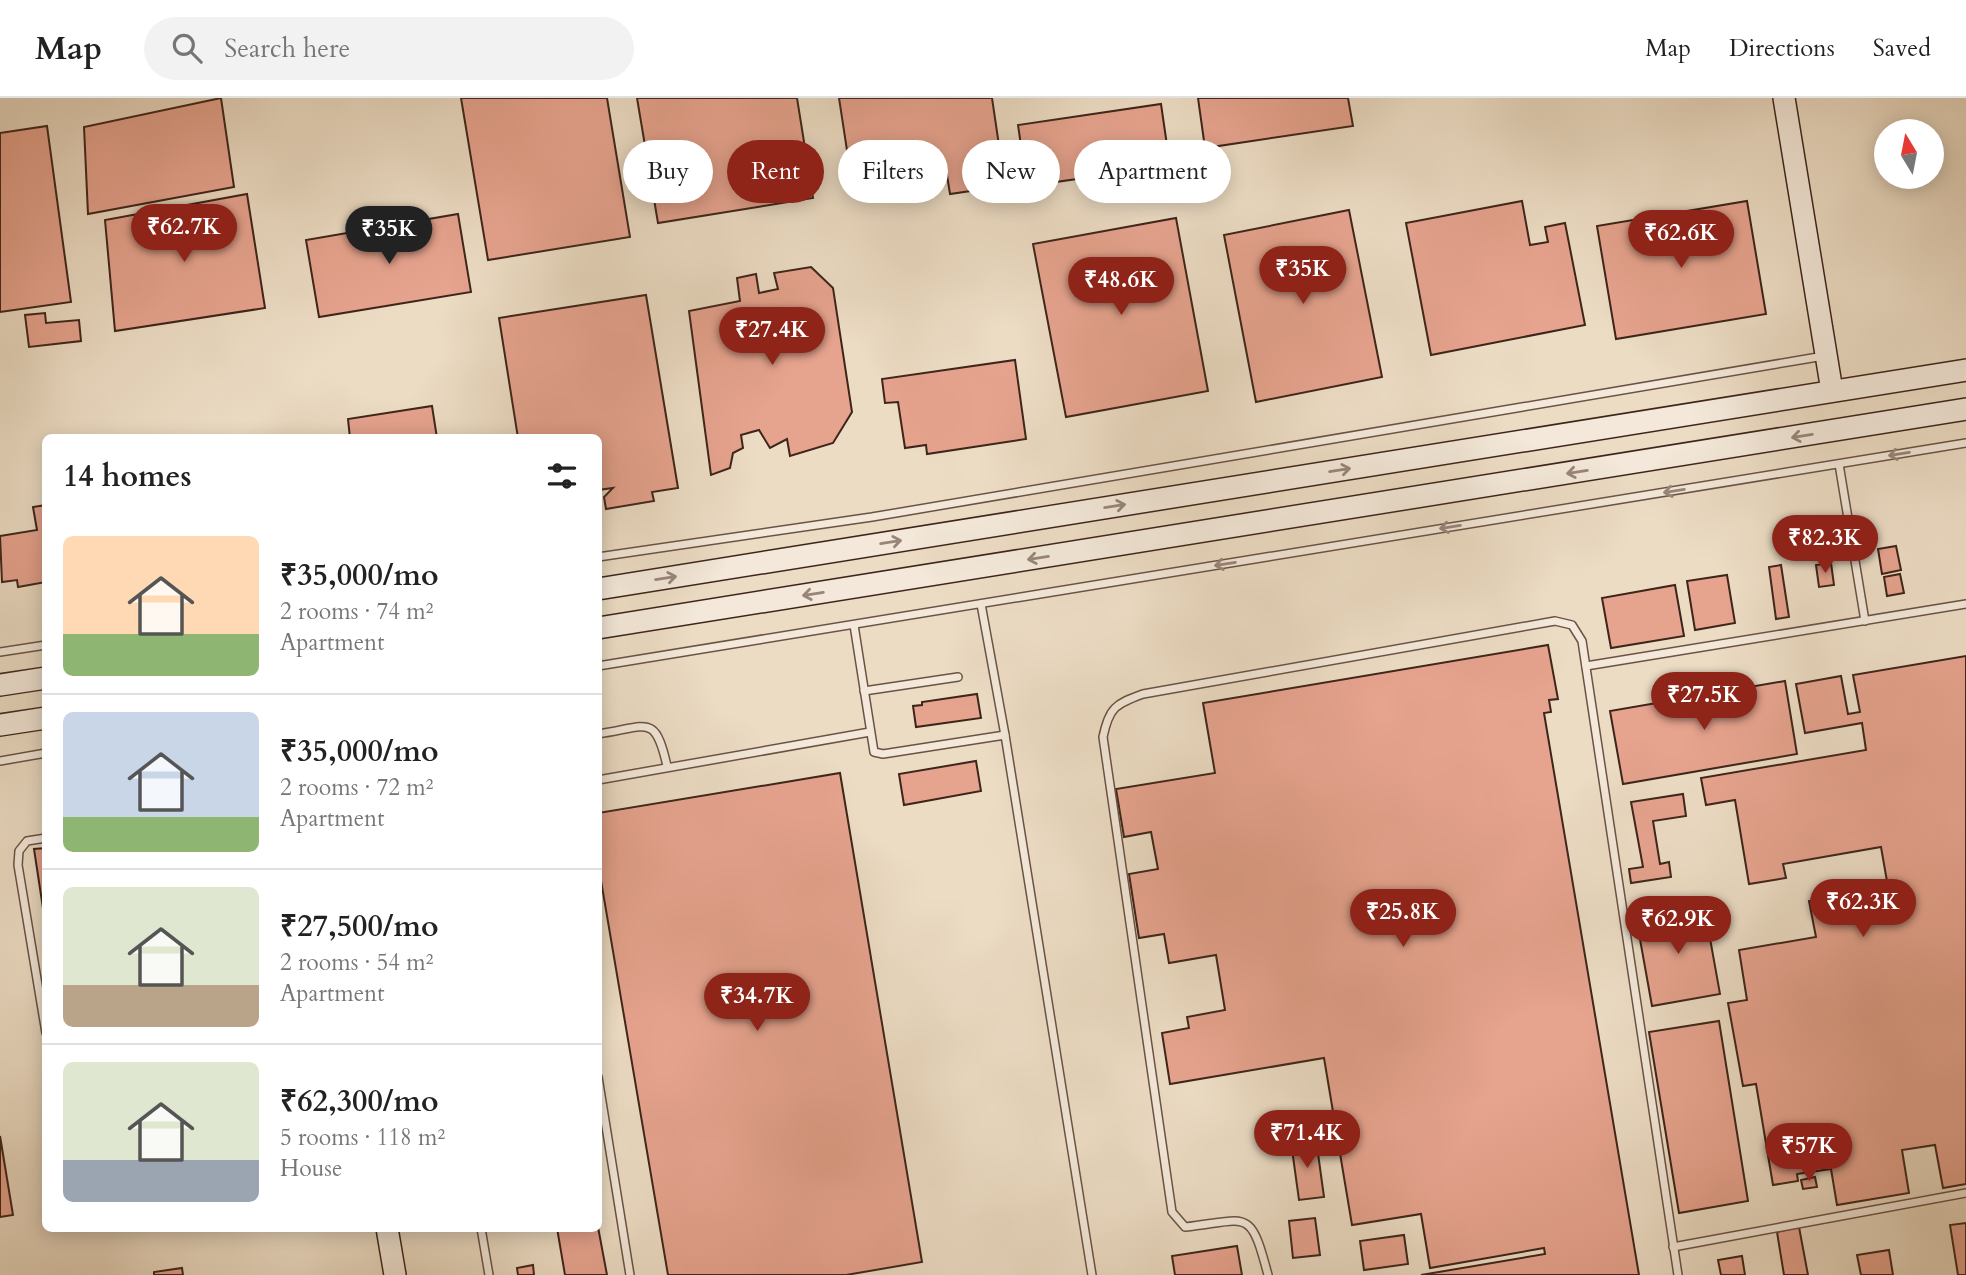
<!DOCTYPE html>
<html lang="en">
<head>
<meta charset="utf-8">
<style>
  body { margin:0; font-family:Cardo,serif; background:#f2f2f2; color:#222; height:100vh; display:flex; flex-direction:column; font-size:26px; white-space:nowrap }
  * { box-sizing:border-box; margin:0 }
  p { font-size:23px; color:#767676 }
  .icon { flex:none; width:38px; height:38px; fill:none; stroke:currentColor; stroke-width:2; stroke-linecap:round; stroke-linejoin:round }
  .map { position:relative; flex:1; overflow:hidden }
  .details { position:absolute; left:42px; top:336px; width:560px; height:798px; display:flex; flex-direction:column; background:#fff; border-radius:10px; box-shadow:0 4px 18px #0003 }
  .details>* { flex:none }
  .hud { position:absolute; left:623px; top:42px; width:665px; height:63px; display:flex; gap:14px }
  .needle { width:46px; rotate:350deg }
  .buttons { position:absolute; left:1874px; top:21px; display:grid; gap:14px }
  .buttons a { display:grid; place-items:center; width:70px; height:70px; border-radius:50%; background:#fff; box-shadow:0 4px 18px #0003; font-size:35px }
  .price { position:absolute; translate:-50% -60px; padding:0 16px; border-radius:24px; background:#8f2418; color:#fff; font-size:23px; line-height:46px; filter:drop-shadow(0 2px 4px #0008) }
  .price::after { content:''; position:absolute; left:50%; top:42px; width:21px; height:16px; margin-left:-10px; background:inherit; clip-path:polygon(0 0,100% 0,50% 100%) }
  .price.active { background:#222; color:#fff }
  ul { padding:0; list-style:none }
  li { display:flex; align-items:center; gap:21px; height:175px; padding:0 21px }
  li+li { border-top:2px solid #e0e0e0 }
  li span { display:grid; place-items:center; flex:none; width:196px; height:140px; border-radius:10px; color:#555 }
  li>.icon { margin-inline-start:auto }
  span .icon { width:84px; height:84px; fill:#fffc; stroke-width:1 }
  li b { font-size:30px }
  h2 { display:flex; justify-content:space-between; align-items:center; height:84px; padding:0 21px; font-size:30px }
  .pill { padding:0 24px; border-radius:32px; background:#fff; box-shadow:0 4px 18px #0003; font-size:24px; line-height:63px }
  .pill.active { background:#8f2418; color:#fff }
  header { display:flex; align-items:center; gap:42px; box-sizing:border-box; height:98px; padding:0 35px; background:#fff; border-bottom:2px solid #e0e0e0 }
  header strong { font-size:33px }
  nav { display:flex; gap:38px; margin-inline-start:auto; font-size:24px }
  .search { width:490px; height:63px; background:#f2f2f2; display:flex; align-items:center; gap:18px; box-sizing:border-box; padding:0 24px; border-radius:38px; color:#767676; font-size:26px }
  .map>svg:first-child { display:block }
  .building { fill:#e6a38e; stroke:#3e251b; stroke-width:2 }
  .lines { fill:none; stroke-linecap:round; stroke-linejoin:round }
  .lane-casing { stroke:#6a5345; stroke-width:10 }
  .secondary-casing { stroke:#3e251b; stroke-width:24 }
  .lane { stroke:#f3e8d9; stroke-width:7 }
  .secondary { stroke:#f3e8d9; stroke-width:21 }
  .oneway { stroke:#98867a }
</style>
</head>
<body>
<header>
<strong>Map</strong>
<div class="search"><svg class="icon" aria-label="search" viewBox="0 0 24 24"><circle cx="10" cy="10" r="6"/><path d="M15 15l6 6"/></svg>Search here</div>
<nav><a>Map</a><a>Directions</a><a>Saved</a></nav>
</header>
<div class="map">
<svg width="1966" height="1177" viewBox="0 0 1966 1177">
  <rect width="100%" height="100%" fill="#ecdcc4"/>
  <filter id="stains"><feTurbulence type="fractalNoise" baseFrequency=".00286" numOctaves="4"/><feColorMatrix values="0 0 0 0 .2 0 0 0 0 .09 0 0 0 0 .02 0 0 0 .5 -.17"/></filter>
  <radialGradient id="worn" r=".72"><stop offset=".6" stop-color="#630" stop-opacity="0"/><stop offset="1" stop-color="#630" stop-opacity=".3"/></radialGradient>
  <!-- building -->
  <g class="building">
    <path d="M221 0 234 89 88 116 84 29Z"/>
    <path d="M461 0H607L630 139 488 162Z"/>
    <path d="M637 0H797L813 100 658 125Z"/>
    <path d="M839 0H992L1005 88 950 96 946 71 852 85Z"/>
    <path d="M1198 0H1348L1353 28 1205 50Z"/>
    <path d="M1161 6 1170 68 1027 88 1018 27Z"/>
    <path d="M47 28 71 204 0 214V35Z"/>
    <path d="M247 96 265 210 115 233 105 122Z"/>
    <path d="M1522 103 1530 147 1548 144 1545 129 1565 125 1585 227 1431 257 1406 125Z"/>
    <path d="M1747 103 1766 216 1616 241 1597 128Z"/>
    <path d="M1349 112 1382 279 1256 304 1224 137Z"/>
    <path d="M458 116 471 194 319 219 306 142Z"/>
    <path d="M1176 120 1208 293 1066 319 1033 146Z"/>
    <path d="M811 169 833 190 852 314 833 345 790 358 787 341 770 350 759 332 741 337 743 350 733 355 730 370 711 377 689 213 740 203 737 180 756 176 759 195 778 191 774 175Z"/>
    <path d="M646 197 678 390 652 394 654 403 606 411 604 399 613 390 598 392V340H518L499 220Z"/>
    <path d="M45 215 46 225 79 222 81 243 29 249 25 217Z"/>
    <path d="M1015 262 1026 341 927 356 926 347 905 350 898 304 885 305 882 281Z"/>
    <path d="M432 308 437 340H350L348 321Z"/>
    <path d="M46 407V484L18 489 17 482 2 484 0 438 37 432 33 409Z"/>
    <path d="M1896 448 1901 472 1882 476 1878 451Z"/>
    <path d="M1831 465 1834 487 1819 489 1816 467Z"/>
    <path d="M1781 467 1789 519 1776 521 1769 469Z"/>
    <path d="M1900 476 1904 495 1887 498 1884 479Z"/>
    <path d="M1727 477 1735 525 1695 532 1687 483Z"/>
    <path d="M1675 487 1684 538 1611 550 1602 500Z"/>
    <path d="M1548 547 1558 601 1549 602 1551 614 1544 615 1639 1177H1421L1545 1156 1544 1150 1430 1170 1421 1116 1352 1127 1324 960 1170 986 1162 935 1189 930 1187 919 1225 912 1216 857 1169 865 1164 836 1139 840 1129 776 1158 771 1151 734 1124 739 1116 691 1215 675 1203 605Z"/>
    <path d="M1966 558V1086L1943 1090 1935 1047 1902 1052 1909 1095 1837 1107 1831 1071 1797 1076 1798 1083 1773 1087 1756 986 1743 988 1728 905 1747 902 1739 852 1816 839 1809 803 1888 789 1881 749 1783 766 1786 780 1749 786 1735 702 1706 707 1701 680 1866 652 1862 625 1805 635 1796 586 1841 578 1848 616 1860 614 1853 577Z"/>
    <path d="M1785 583 1797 656 1623 686 1610 613Z"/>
    <path d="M977 596 981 620 916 629 913 608 922 607V604Z"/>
    <path d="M976 663 981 693 904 707 899 676Z"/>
    <path d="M840 675 922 1164 846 1177H668L598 765V715Z"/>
    <path d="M1683 696 1686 718 1653 723 1660 766 1669 764 1671 779 1631 785 1629 771 1643 769 1631 704Z"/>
    <path d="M46 750V830L34 751Z"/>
    <path d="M1704 807 1720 896 1652 908 1636 819Z"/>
    <path d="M1719 923 1748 1103 1679 1115 1649 934Z"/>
    <path d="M0 1038 13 1117 0 1119Z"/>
    <path d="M1316 1041 1324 1099 1299 1102 1291 1044Z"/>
    <path d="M1815 1079 1817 1089 1803 1091 1801 1082Z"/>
    <path d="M1315 1120 1320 1157 1293 1160 1289 1123Z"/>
    <path d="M1966 1125V1177H1958L1950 1127Z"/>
    <path d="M598 1129 607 1177H565L557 1130Z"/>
    <path d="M1799 1129 1808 1177H1784L1777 1134Z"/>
    <path d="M1404 1137 1408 1166 1364 1172 1360 1143Z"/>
    <path d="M1237 1148 1242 1177H1175L1172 1158Z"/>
    <path d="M1889 1152 1893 1177H1861L1857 1157Z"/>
    <path d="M1742 1158 1745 1177H1721L1718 1162Z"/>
    <path d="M533 1167 534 1177H518L517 1170Z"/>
    <path d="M182 1170 183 1177H154V1174Z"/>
  </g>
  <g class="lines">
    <!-- lane casing -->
    <g class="lane-casing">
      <g id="lane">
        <path d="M1839 366 1865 523"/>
        <path d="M598 459 872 419 1824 258"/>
        <path d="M981 506 1005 637"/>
        <path d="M854 527 874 654 883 656 1005 637 1092 1177"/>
        <path d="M0 554 46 547"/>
        <path d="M598 568 1966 345"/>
        <path d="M1586 568 1966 506"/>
        <path d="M864 593 958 579"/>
        <path d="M598 636C647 629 655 614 667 668"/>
        <path d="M0 663 46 655"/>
        <path d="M598 682 870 634"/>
        <path d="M46 740 27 743 19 753 18 767 46 935"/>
        <path d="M598 979 630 1177"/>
        <path d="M481 1130 489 1177"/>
        <path d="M1673 1149 1966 1095"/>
        <path d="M1268 1177C1250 1108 1248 1122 1185 1129L1172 1114 1103 639C1109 610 1115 606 1143 596L1555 523 1572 527 1582 543 1678 1177"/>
      </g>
    </g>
    <!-- secondary casing -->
    <g class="secondary-casing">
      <g id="secondary">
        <path d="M1784 0 1832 293"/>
        <path d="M598 491 1966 272"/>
        <path d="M598 530 1966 311"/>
        <path d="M0 587 46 580"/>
        <path d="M0 627 46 620"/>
        <path d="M387 1130 395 1177"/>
      </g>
    </g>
    <!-- lane -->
    <use href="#lane" class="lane"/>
    <!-- secondary -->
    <use href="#secondary" class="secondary"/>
  </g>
  <!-- one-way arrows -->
  <defs><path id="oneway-shaft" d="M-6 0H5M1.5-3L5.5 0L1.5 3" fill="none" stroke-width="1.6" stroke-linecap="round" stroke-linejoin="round" transform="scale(1.75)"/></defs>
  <g class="oneway">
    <use href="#oneway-shaft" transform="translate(1802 338) rotate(171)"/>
    <use href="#oneway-shaft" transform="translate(1899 356) rotate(171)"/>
    <use href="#oneway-shaft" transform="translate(1340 372) rotate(-9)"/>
    <use href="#oneway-shaft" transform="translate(1577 374) rotate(171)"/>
    <use href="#oneway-shaft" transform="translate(1674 393) rotate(171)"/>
    <use href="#oneway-shaft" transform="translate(1115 408) rotate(-9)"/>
    <use href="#oneway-shaft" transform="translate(1450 429) rotate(171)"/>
    <use href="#oneway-shaft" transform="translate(891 444) rotate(-9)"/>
    <use href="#oneway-shaft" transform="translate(1038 460) rotate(171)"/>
    <use href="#oneway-shaft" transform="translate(1225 466) rotate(171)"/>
    <use href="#oneway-shaft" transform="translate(666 480) rotate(-9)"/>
    <use href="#oneway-shaft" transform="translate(813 496) rotate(171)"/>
  </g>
  <rect width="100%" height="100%" filter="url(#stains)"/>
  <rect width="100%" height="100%" fill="url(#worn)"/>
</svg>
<div class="buttons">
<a><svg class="needle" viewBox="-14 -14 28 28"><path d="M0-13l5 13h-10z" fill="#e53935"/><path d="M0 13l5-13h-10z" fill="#767676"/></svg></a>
</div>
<b class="price" style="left:184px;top:166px">₹62.7K</b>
<b class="price active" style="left:389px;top:168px">₹35K</b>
<b class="price" style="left:1681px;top:172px">₹62.6K</b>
<b class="price" style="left:1303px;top:208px">₹35K</b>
<b class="price" style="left:1121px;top:219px">₹48.6K</b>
<b class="price" style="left:772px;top:269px">₹27.4K</b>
<b class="price" style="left:1825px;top:477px">₹82.3K</b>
<b class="price" style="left:1704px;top:634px">₹27.5K</b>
<b class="price" style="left:1863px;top:841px">₹62.3K</b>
<b class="price" style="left:1403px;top:851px">₹25.8K</b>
<b class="price" style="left:1678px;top:858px">₹62.9K</b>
<b class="price" style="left:757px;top:935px">₹34.7K</b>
<b class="price" style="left:1307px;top:1072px">₹71.4K</b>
<b class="price" style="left:1809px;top:1085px">₹57K</b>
<div class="hud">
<a class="pill">Buy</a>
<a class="pill active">Rent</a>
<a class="pill">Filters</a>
<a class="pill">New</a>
<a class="pill">Apartment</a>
</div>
<section class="details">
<h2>14 homes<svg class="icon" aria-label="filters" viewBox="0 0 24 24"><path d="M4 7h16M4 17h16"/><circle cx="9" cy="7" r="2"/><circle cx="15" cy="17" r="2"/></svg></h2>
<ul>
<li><span style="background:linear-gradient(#ffd9b3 70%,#8fb573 0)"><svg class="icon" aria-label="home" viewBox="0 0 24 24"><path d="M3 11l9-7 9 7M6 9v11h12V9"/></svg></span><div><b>₹35,000/mo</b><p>2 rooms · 74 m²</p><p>Apartment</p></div></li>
<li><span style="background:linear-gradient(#c9d6e8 75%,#8fb573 0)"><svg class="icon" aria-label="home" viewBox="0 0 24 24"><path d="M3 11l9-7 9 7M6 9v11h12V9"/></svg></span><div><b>₹35,000/mo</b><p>2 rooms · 72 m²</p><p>Apartment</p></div></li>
<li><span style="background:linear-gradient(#dfe7d0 70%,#b9a48a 0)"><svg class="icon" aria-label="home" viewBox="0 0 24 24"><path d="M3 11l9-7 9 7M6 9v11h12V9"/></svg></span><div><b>₹27,500/mo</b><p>2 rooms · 54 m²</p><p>Apartment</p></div></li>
<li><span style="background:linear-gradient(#dfe7d0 70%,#9aa5b1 0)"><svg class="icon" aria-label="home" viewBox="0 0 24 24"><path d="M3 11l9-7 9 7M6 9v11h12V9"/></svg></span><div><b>₹62,300/mo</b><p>5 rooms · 118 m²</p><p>House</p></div></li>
</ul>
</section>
</div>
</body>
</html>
